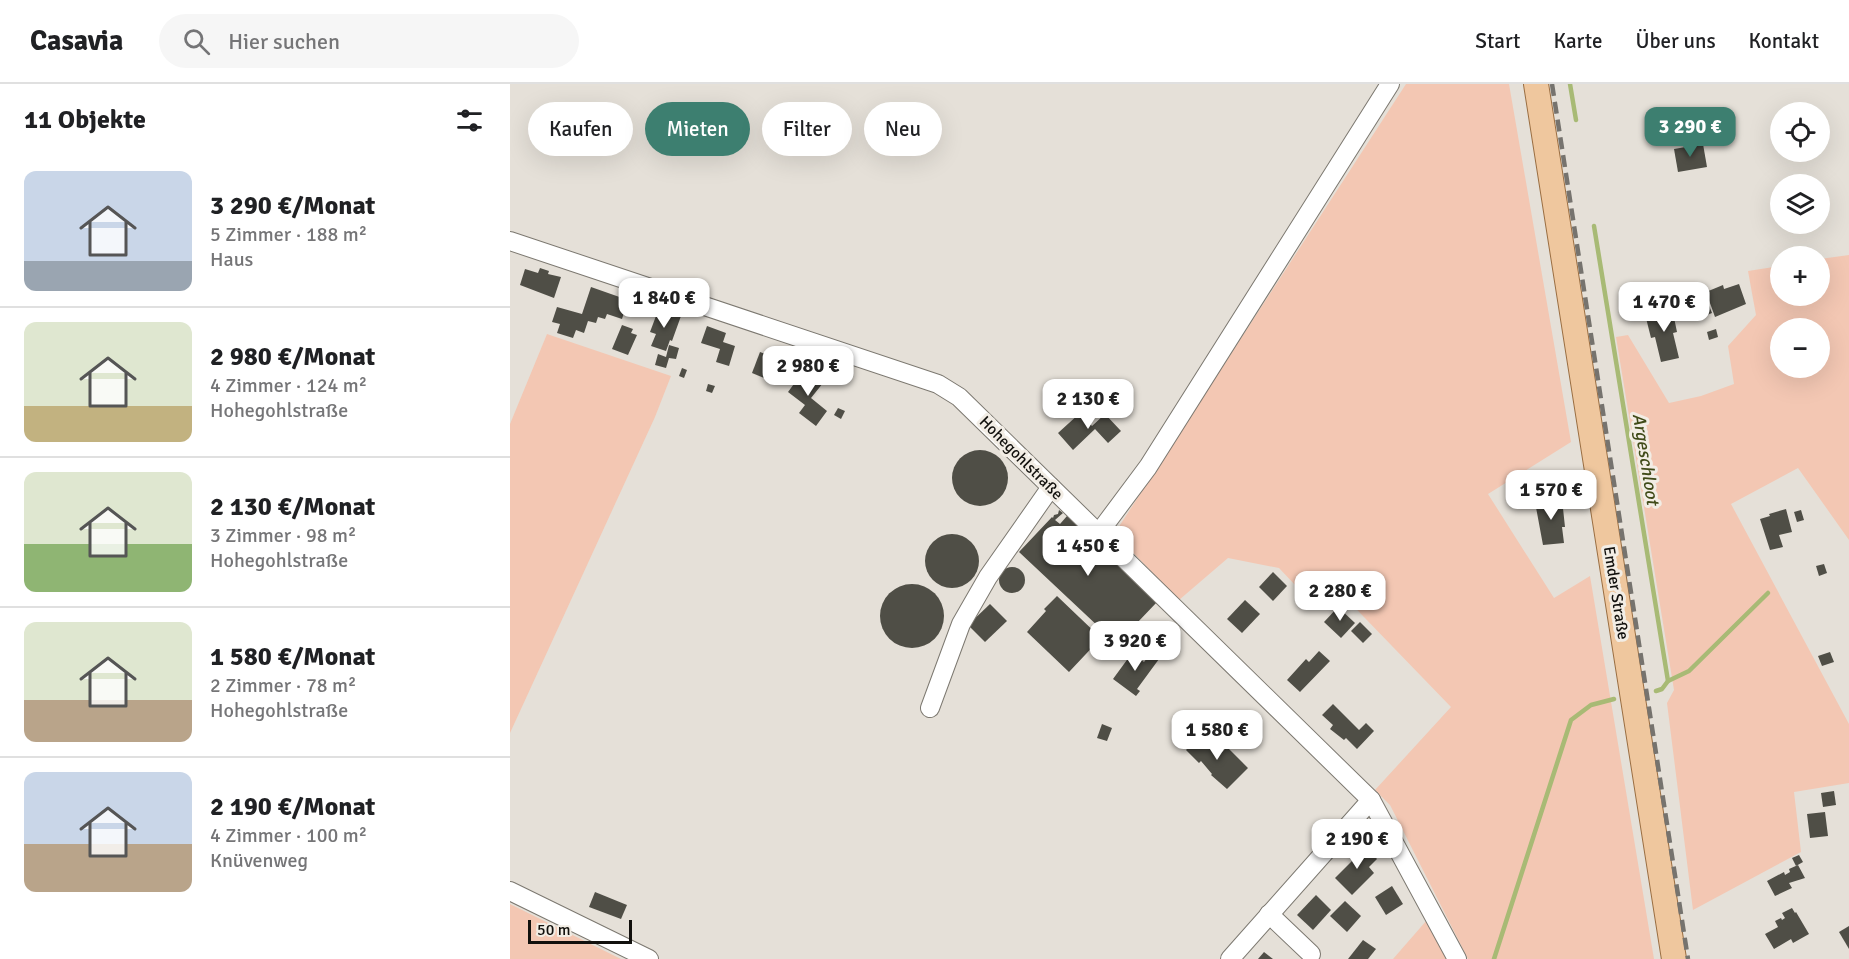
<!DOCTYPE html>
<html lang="de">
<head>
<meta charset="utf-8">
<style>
  body { margin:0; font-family:Signika,sans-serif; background:#f6f6f6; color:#202124; height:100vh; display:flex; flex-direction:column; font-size:22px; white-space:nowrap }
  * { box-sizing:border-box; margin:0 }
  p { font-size:20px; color:#757577 }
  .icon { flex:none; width:33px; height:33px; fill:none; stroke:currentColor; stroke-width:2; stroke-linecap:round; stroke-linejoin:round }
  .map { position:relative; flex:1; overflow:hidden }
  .side { display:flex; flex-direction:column; background:#fff; width:510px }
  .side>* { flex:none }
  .guide { position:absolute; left:18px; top:18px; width:570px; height:54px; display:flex; gap:12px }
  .fabs { position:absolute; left:1260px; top:18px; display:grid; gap:12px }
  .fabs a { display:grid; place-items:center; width:60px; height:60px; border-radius:50%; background:#fff; box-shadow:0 6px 24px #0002; font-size:30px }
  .scale { position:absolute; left:18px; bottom:15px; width:104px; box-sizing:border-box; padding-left:6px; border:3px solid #11100d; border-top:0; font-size:16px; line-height:21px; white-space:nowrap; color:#11100d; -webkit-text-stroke:4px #f2ede5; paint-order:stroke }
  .price { position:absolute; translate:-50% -51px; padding:0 14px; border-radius:12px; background:#fff; color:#222; font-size:20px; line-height:39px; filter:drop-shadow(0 2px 3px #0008) }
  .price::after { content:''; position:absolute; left:50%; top:36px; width:18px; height:14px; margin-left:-9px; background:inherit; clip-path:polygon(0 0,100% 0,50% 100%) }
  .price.active { background:#3d7f70; color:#fff }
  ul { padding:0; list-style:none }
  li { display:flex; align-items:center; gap:18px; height:150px; padding:0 24px }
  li+li { border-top:2px solid #e0e0e0 }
  li span { display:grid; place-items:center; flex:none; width:168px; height:120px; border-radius:12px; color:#555 }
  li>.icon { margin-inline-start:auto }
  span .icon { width:72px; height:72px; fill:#fffc; stroke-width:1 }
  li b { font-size:26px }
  h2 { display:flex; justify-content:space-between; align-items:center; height:72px; padding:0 24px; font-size:26px }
  .tag { padding:0 21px; border-radius:27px; background:#fff; box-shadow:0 6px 24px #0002; font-size:21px; line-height:54px }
  .tag.active { background:#3d7f70; color:#fff }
  header { display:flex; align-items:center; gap:36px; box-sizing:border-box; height:84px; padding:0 30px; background:#fff; border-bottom:2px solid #e0e0e0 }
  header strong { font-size:28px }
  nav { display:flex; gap:33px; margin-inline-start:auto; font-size:21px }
  .search { width:420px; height:54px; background:#f6f6f6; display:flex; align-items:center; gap:15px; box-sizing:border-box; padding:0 21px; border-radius:33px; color:#757577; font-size:22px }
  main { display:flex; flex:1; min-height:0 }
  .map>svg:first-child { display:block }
  .green { fill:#f3c7b3; fill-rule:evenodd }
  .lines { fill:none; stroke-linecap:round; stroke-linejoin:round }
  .stream { stroke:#a8ba75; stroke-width:4.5 }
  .building { fill:#4f4e46 }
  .minor-casing { stroke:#7c7870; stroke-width:20 }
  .major-casing { stroke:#9a6e42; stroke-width:26 }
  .minor { stroke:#fff; stroke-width:18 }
  .major { stroke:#efc79e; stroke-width:24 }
  .rail { stroke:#76736e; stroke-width:4.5; stroke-dasharray:12 6; stroke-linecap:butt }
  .labels { text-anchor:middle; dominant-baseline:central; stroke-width:6; stroke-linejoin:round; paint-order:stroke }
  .street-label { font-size:16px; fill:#11100d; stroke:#f2ede5 }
  .water-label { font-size:18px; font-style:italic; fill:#404b19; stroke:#f2ede5 }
</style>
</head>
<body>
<header>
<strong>Casavia</strong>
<div class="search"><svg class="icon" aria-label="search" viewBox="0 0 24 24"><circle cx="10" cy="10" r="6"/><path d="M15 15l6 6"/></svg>Hier suchen</div>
<nav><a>Start</a><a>Karte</a><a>Über uns</a><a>Kontakt</a></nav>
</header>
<main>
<section class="side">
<h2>11 Objekte<svg class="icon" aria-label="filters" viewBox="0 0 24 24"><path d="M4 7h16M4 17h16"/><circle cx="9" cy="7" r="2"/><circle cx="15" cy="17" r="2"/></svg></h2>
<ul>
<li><span style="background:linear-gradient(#c9d6e8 75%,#9aa5b1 0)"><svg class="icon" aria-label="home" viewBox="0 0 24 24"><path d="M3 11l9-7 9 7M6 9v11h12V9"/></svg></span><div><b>3 290 €/Monat</b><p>5 Zimmer · 188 m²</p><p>Haus</p></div></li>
<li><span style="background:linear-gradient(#dfe7d0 70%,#c2b280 0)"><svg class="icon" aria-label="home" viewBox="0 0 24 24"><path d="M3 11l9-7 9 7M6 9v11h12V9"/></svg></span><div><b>2 980 €/Monat</b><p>4 Zimmer · 124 m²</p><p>Hohegohlstraße</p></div></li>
<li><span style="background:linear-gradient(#dfe7d0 60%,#8fb573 0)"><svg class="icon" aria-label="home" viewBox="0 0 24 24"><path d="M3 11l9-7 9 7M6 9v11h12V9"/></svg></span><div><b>2 130 €/Monat</b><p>3 Zimmer · 98 m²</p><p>Hohegohlstraße</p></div></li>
<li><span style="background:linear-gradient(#dfe7d0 65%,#b9a48a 0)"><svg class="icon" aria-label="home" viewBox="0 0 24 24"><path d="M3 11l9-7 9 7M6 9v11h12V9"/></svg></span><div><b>1 580 €/Monat</b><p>2 Zimmer · 78 m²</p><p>Hohegohlstraße</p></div></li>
<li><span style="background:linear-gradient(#c9d6e8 60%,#b9a48a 0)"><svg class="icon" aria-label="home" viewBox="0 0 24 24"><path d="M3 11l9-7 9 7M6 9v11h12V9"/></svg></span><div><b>2 190 €/Monat</b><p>4 Zimmer · 100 m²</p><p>Knüvenweg</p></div></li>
</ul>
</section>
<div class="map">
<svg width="1339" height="875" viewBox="0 0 1339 875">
  <rect width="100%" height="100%" fill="#e5e0d8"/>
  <!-- green -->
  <g class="green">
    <path d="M896 0H999L1061 358 978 410 1044 514 1080 492 1144 875H958L880 721 865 706 941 623 823 501 803 520 769 484 718 474 669 516 607 452 610 441Z"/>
    <path d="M1339 171V456L1288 384 1221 420 1339 640V699L1284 708 1291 768 1183 826 1157 619 1164 606 1106 253 1118 251 1159 319 1191 312 1224 300 1218 262 1246 231 1238 187 1270 182V212H1310V175ZM1270 244H1310V284H1270Z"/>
    <path d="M37 250 161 292 145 333 0 649V340Z"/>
    <path d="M0 820 111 875H0Z"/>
    <path d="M917 836 938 875H883Z"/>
  </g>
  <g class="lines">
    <!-- stream -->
    <g class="stream">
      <path d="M1060 0 1066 36"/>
      <path d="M1084 142 1158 597 1152 605 1146 607"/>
      <path d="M1158 597 1179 587 1258 509"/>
      <path d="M984 875 1061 636 1081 621 1104 615"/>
    </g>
  </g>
  <!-- building -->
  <g class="building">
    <path d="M1203 35 1206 52 1191 55 1188 38Z"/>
    <path d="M1193 60 1197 83 1168 88 1164 65Z"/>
    <path d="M30 184 39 187 38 190 51 193 44 214 10 201 15 185 28 189Z"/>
    <path d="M1229 200 1236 220 1205 233 1196 208 1213 201 1214 205Z"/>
    <path d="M81 203 118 216 112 235 97 230 95 235 88 233 86 239 78 237 74 249 66 246 63 254 47 249 50 240 42 238 47 223 72 230Z"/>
    <path d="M1195 210 1197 216 1185 220 1183 214Z"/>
    <path d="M1198 219 1202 229 1192 233 1188 223Z"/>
    <path d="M149 224 171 232 162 257 160 256 156 267 141 262 146 250 140 248Z"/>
    <path d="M1162 224 1167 248 1163 249 1169 274 1151 278 1145 253 1141 254 1135 230Z"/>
    <path d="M112 241 123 245 121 249 127 251 118 271 102 265Z"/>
    <path d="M197 242 216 249 213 258 225 262 219 282 206 278 210 265 191 259Z"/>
    <path d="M1206 245 1208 253 1199 256 1197 248Z"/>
    <path d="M159 261 169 264 166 275 159 274 156 284 145 281 148 270 156 273Z"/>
    <path d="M250 268 275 278 266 299 242 289Z"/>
    <path d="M172 284 177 286 174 294 169 292Z"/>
    <path d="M295 285 313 299 301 314 317 327 306 342 289 329 295 321 278 308Z"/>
    <path d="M198 300 205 302 202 309 196 307Z"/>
    <path d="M328 324 335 327 331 335 324 331Z"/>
    <path d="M570 329 582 342 595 330 611 347 598 359 585 345 563 366 548 349Z"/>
    <circle cx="470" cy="394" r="28"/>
    <path d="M1052 415 1055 443H1052L1054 459 1033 461 1025 418Z"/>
    <path d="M1276 425 1282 448 1269 451 1273 463 1260 466 1250 435 1260 432 1259 430Z"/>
    <path d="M549 426 553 429 545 436 550 440 557 432 647 518 607 560 509 468 542 433 543 434 544 431 548 430Z"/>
    <path d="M1291 426 1294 436 1287 438 1284 428Z"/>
    <circle cx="442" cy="477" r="27"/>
    <path d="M1314 480 1317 489 1309 492 1306 482Z"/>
    <circle cx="502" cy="496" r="13"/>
    <path d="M763 488 777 502 763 517 749 503Z"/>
    <circle cx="402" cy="532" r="32"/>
    <path d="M547 512 591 554 559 588 517 548 536 527 534 525Z"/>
    <path d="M735 516 750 530 732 549 717 535Z"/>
    <path d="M480 520 497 537 475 558 458 541Z"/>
    <path d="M828 523 845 539 831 554 814 538Z"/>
    <path d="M850 538 862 550 853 559 841 547Z"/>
    <path d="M809 567 820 577 790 608 777 596 796 575 799 578Z"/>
    <path d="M1320 568 1324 578 1312 582 1308 572Z"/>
    <path d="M622 569 634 578 641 569 649 575 627 605 630 607 626 612 603 595Z"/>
    <path d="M823 620 849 646 856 639 864 647 847 665 836 654 834 656 820 645 823 641 812 631Z"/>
    <path d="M592 640 602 644 597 657 587 654Z"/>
    <path d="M694 648 712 668 717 663 738 684 717 705 701 691 702 690 691 677 689 679 676 666Z"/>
    <path d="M1324 707 1326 721 1313 723 1311 709Z"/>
    <path d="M1315 728 1318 752 1300 754 1297 730Z"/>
    <path d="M853 759 867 775 859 783 864 789 842 811 825 794 845 774 841 771Z"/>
    <path d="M1289 771 1293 778 1286 782 1282 774Z"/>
    <path d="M1288 781 1295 794 1279 799 1282 804 1265 812 1257 797 1274 788 1275 791 1280 788 1279 785Z"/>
    <path d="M882 802 893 820 876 831 865 813Z"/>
    <path d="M85 808 117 821 111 835 79 823Z"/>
    <path d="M806 811 821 826 803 846 787 831Z"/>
    <path d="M835 817 851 832 837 848 820 832Z"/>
    <path d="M1282 824 1285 829 1286 828 1299 850 1283 859 1281 855 1264 865 1255 850 1268 843 1265 837 1271 834 1272 836 1275 834 1272 829Z"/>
    <path d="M1339 842V865L1329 848Z"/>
    <path d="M853 856 866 865 858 875H838Z"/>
    <path d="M754 868 763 875H748Z"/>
  </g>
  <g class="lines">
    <!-- minor casing -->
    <g class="minor-casing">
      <g id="minor">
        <path d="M0 157 428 300 449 313 861 716 947 875"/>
        <path d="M588 450 638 383 880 0"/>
        <path d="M420 624 451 540 478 493 541 403"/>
        <path d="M0 807 139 875"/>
        <path d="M759 830 801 870"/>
        <path d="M720 875 861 716"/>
      </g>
    </g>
    <!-- major casing -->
    <g class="major-casing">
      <path id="major" d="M1026 0 1164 875"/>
    </g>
    <!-- minor -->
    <use href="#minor" class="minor"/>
    <!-- major -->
    <use href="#major" class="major"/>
    <!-- rail -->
    <path class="rail" d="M1042 0 1178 875"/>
  </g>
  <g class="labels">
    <!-- street labels -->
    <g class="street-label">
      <text transform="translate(511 374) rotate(45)">Hohegohlstraße</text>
      <text transform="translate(1106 509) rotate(81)">Emder Straße</text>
    </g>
    <!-- water labels -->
    <g class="water-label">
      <text transform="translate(1136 375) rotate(81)">Argeschloot</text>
    </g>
  </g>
</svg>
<div class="fabs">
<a><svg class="icon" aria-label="locate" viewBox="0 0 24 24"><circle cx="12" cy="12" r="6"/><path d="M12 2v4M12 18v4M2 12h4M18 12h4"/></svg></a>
<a><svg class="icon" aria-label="layers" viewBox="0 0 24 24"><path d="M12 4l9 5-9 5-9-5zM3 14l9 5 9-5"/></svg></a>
<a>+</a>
<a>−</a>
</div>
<div class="scale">50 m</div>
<b class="price active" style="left:1180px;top:74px">3 290 €</b>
<b class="price" style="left:154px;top:245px">1 840 €</b>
<b class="price" style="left:1154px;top:249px">1 470 €</b>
<b class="price" style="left:298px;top:313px">2 980 €</b>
<b class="price" style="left:578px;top:346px">2 130 €</b>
<b class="price" style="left:1041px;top:437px">1 570 €</b>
<b class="price" style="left:578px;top:493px">1 450 €</b>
<b class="price" style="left:830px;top:538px">2 280 €</b>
<b class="price" style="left:625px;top:588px">3 920 €</b>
<b class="price" style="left:707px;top:677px">1 580 €</b>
<b class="price" style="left:847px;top:786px">2 190 €</b>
<div class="guide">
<a class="tag">Kaufen</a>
<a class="tag active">Mieten</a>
<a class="tag">Filter</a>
<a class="tag">Neu</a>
</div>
</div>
</main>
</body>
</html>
